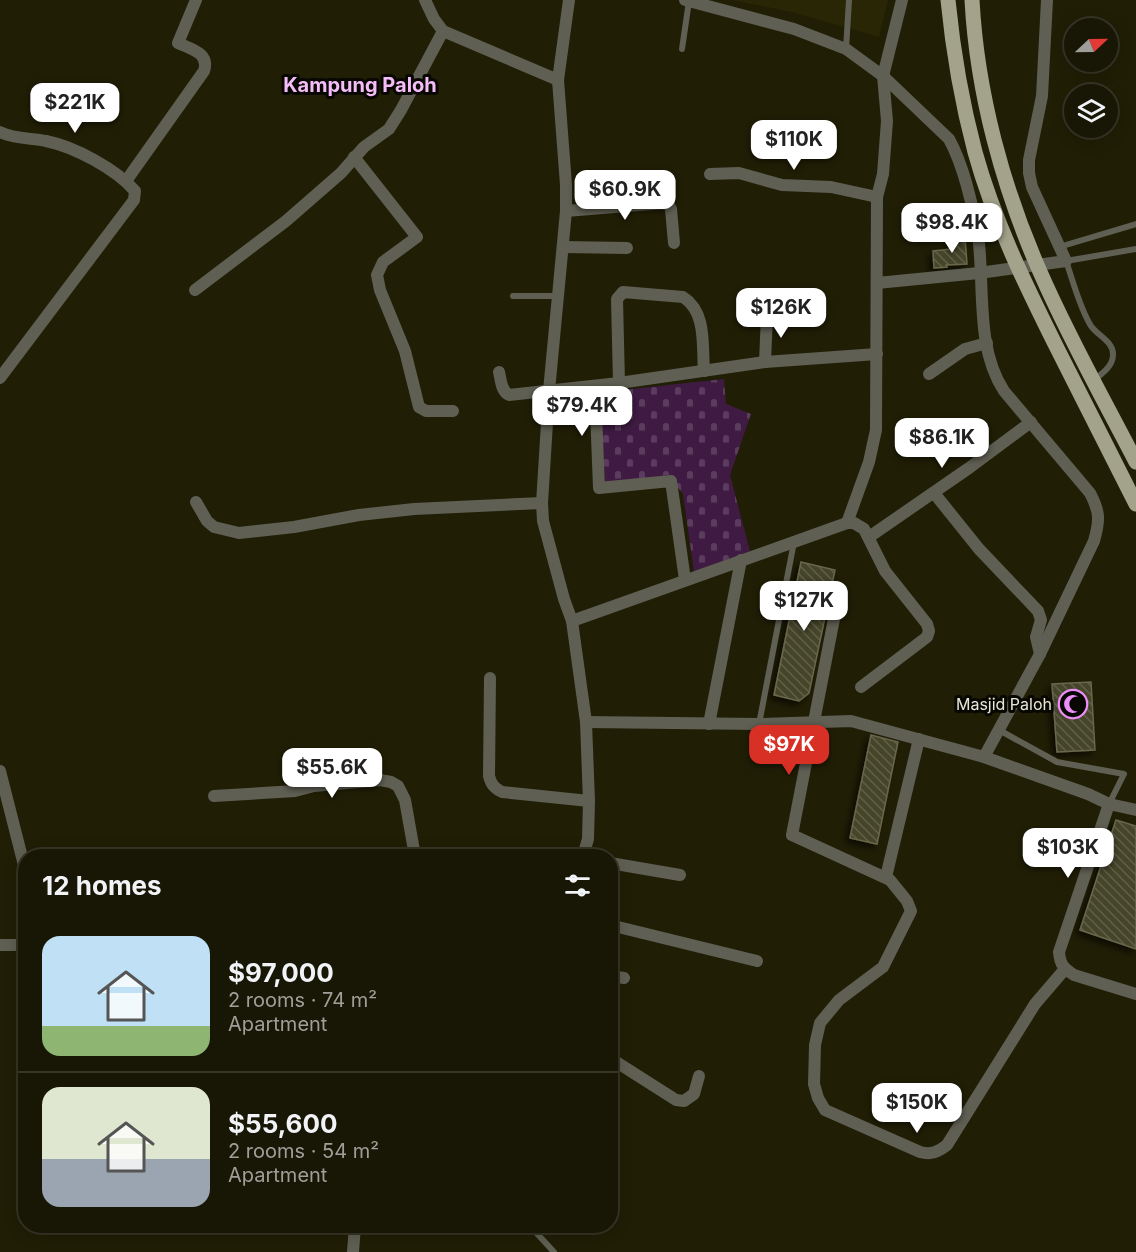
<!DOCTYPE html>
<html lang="en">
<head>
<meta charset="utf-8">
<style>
  body { margin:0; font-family:Inter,sans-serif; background:#211f0e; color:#f1f3f6; height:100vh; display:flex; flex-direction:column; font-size:22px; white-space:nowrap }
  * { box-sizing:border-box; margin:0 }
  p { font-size:20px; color:#9f9f9a }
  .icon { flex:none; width:33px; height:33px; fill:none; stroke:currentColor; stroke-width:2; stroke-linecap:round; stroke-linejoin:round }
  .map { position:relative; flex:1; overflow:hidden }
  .side { position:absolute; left:18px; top:849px; width:600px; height:384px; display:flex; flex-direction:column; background:#181604; border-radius:24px; box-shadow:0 3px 15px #0003,0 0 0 2px #363526 }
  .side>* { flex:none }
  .needle { width:39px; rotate:68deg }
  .fabs { position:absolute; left:1064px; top:18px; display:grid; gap:12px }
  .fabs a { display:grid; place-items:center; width:54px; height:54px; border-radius:50%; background:#181604; box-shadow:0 3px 15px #0003,0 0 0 2px #363526; font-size:30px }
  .price { position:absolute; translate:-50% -51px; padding:0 14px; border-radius:12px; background:#fff; color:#222; font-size:20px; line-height:39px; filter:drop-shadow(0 2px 3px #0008) }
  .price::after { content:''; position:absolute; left:50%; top:36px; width:18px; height:14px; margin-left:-9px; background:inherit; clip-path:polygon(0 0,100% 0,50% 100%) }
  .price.on { background:#d93025; color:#fff }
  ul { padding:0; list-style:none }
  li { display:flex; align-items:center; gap:18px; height:150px; padding:0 24px }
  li+li { border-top:2px solid #363526 }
  li span { display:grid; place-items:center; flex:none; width:168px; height:120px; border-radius:18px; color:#555 }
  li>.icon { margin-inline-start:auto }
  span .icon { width:72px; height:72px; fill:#fffc; stroke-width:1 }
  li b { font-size:26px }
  h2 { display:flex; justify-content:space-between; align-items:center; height:72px; padding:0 24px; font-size:26px }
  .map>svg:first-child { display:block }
  .built { fill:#292605 }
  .cemetery { fill:url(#cemetery-stones) }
  .building { fill:url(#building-back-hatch); stroke:#69674c; stroke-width:1.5; filter:url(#shadow) }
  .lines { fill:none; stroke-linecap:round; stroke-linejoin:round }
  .service { stroke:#5f5f53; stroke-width:6 }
  .minor { stroke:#5f5f53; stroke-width:12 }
  .primary { stroke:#a3a28a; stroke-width:15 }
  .labels { text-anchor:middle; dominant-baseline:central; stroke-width:6; stroke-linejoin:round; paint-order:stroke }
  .poi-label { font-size:16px; fill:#e8e8d9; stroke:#080701; text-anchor:end }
  .quarter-label { font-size:20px; font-weight:bold; fill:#f4bdf9; stroke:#080701 }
</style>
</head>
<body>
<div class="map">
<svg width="1136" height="1252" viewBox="0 0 1136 1252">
  <defs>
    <pattern id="cemetery-stones" width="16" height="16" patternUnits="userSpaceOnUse" patternTransform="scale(1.5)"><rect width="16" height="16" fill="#3f1b43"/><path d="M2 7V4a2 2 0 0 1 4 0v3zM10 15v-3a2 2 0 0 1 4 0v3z" fill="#5b3c5e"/></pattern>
    <pattern id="building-back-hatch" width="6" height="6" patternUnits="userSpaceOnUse" patternTransform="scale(1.5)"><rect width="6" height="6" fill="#45442a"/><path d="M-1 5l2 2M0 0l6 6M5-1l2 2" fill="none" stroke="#605f48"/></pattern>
    <filter id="shadow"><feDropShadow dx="-4" dy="4" stdDeviation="3" flood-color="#0009"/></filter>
  </defs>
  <rect width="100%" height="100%" fill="#201e05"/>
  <!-- built -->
  <path class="built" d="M732 0H888L879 37 792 12Z"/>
  <!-- cemetery -->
  <path class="cemetery" d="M724 379 726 404 751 414 730 475 750 551 694 572 683 494 668 475 605 484 601 406 623 390Z"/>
  <!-- building -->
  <g class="building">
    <path d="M951 236H965L967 264 946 265 947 267 934 268 933 251 952 249Z"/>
    <path d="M801 562 835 570 809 693 799 701 774 695Z"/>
    <path d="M1091 682 1095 750 1057 752 1052 684Z"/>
    <path d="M871 735 898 742 877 844 850 838Z"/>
    <path d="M1116 820 1136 826V949L1080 930Z"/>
  </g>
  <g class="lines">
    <!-- service -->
    <g class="service">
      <path d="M682 49 689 1"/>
      <path d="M846 49 849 0"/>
      <path d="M1059 247 1136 224"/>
      <path d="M513 296H557"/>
      <path d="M1094 380C1102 374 1113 366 1113 355 1114 342 1098 336 1091 326 1080 309 1073 281 1066 261L1136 249"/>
      <path d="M759 724 794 542"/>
      <path d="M999 730 1057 762 1124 774 1109 804"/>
      <path d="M530 1226 554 1252"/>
    </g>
    <!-- minor -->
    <g class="minor">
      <path d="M425 0 434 19 443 31 558 80"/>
      <path d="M569 0 558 80 566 185V211L549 391 542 503 543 521 564 599 572 621 586 722 589 801 588 839 583 856"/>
      <path d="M685 0 794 29 846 49 883 76 949 139C963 164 973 206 978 235 985 285 975 347 1004 391L1090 493C1100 512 1100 520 1094 541L1040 654 984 757"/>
      <path d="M0 132C14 139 31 138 46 141 75 147 116 169 135 191L134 200 0 378"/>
      <path d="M354 157 417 237 383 262 377 275 380 290 405 351 419 407 426 411H453"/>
      <path d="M710 174 739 173 782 185 831 187 877 197"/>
      <path d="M126 181 204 71C210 53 191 49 178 43L196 0"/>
      <path d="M566 211 663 203 668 204 671 209 674 243"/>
      <path d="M563 247 627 248"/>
      <path d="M877 283 979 273 1066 261 1032 187 1029 173V160L1042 96 1047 0"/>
      <path d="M195 290 286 221 341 173 364 147 389 129 401 110 443 31"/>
      <path d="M765 362 767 315"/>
      <path d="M499 372C501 380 501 391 509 395L619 383 765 362 877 354"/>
      <path d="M929 374 965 349 987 343"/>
      <path d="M619 383 617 299 623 292 683 297C707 312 702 346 704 371"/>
      <path d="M595 386 599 488 671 481 685 580"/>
      <path d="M934 493 979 549 1038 611 1041 620 1036 637 1040 654"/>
      <path d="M196 502 207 521 214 527 239 533 294 527 359 515 414 509 542 503"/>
      <path d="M847 523 869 462 876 430 877 197 883 174 887 121 883 76 902 0"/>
      <path d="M869 537 969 468 1031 422"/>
      <path d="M839 593 792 835 890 880 907 901 911 911 883 967 839 1000 820 1023 815 1045 814 1084 818 1098 825 1110 920 1152C931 1155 938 1152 947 1145L1035 1004 1065 969"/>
      <path d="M572 621 847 523H854L864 529 885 571 927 624 929 631 927 637 861 687"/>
      <path d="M490 678 489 776C491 784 494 788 502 792L589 801"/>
      <path d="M586 722 759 724 851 721 984 757 1088 794 1109 804 1059 952C1060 964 1063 968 1074 975L1136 994"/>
      <path d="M709 724 741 560"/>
      <path d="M0 771 26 873"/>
      <path d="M214 796 295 791 314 786 380 780 391 782 398 786 405 800 415 856"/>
      <path d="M1109 804 1136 810"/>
      <path d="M610 863 680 875"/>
      <path d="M886 877 919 739"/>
      <path d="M610 925 757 961"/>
      <path d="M0 945H26"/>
      <path d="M610 976 624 978"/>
      <path d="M610 1058 676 1100 684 1101 694 1094 699 1076"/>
      <path d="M353 1252 355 1226"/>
    </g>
    <!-- primary -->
    <g class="primary">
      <path d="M948 0C953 51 962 103 975 152 994 221 1026 286 1058 350 1084 401 1110 453 1136 504"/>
      <path d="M972 0C977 93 1003 189 1041 274 1069 338 1104 400 1136 462"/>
    </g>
  </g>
  <!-- icons -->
  <defs>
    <g id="mosque-ring" transform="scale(1.5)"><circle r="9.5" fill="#080701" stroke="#ee8cf9" stroke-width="1.5"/><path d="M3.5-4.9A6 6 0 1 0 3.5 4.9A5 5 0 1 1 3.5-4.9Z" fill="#ee8cf9"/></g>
  </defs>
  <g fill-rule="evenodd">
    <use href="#mosque-ring" x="1073" y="704"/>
  </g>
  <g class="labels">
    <!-- poi labels -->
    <g class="poi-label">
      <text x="1052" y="704">Masjid Paloh</text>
    </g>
    <!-- quarter labels -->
    <g class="quarter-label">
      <text x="360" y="85">Kampung Paloh</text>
    </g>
  </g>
</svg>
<div class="fabs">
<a><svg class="needle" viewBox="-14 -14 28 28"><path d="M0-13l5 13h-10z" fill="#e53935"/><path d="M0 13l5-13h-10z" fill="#9f9f9a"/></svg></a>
<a><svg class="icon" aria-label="layers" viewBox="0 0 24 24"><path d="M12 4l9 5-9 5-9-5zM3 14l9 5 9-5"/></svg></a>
</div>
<b class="price" style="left:75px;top:134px">$221K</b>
<b class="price" style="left:794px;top:171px">$110K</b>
<b class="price" style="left:625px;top:221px">$60.9K</b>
<b class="price" style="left:952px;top:254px">$98.4K</b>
<b class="price" style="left:781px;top:339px">$126K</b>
<b class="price" style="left:582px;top:437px">$79.4K</b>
<b class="price" style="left:942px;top:469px">$86.1K</b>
<b class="price" style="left:804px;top:632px">$127K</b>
<b class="price on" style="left:789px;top:776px">$97K</b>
<b class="price" style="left:332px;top:799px">$55.6K</b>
<b class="price" style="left:1068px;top:879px">$103K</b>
<b class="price" style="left:917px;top:1134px">$150K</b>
<section class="side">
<h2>12 homes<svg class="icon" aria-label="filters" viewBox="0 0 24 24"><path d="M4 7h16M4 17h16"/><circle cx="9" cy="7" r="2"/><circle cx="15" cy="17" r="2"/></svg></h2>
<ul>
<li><span style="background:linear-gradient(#bfe0f5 75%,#8fb573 0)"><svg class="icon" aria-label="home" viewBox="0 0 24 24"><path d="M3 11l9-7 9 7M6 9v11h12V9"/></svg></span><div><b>$97,000</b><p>2 rooms · 74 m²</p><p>Apartment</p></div></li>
<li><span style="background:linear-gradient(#dfe7d0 60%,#9aa5b1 0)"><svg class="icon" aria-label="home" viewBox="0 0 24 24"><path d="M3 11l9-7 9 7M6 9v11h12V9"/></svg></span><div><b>$55,600</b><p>2 rooms · 54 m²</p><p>Apartment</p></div></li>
</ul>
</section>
</div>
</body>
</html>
